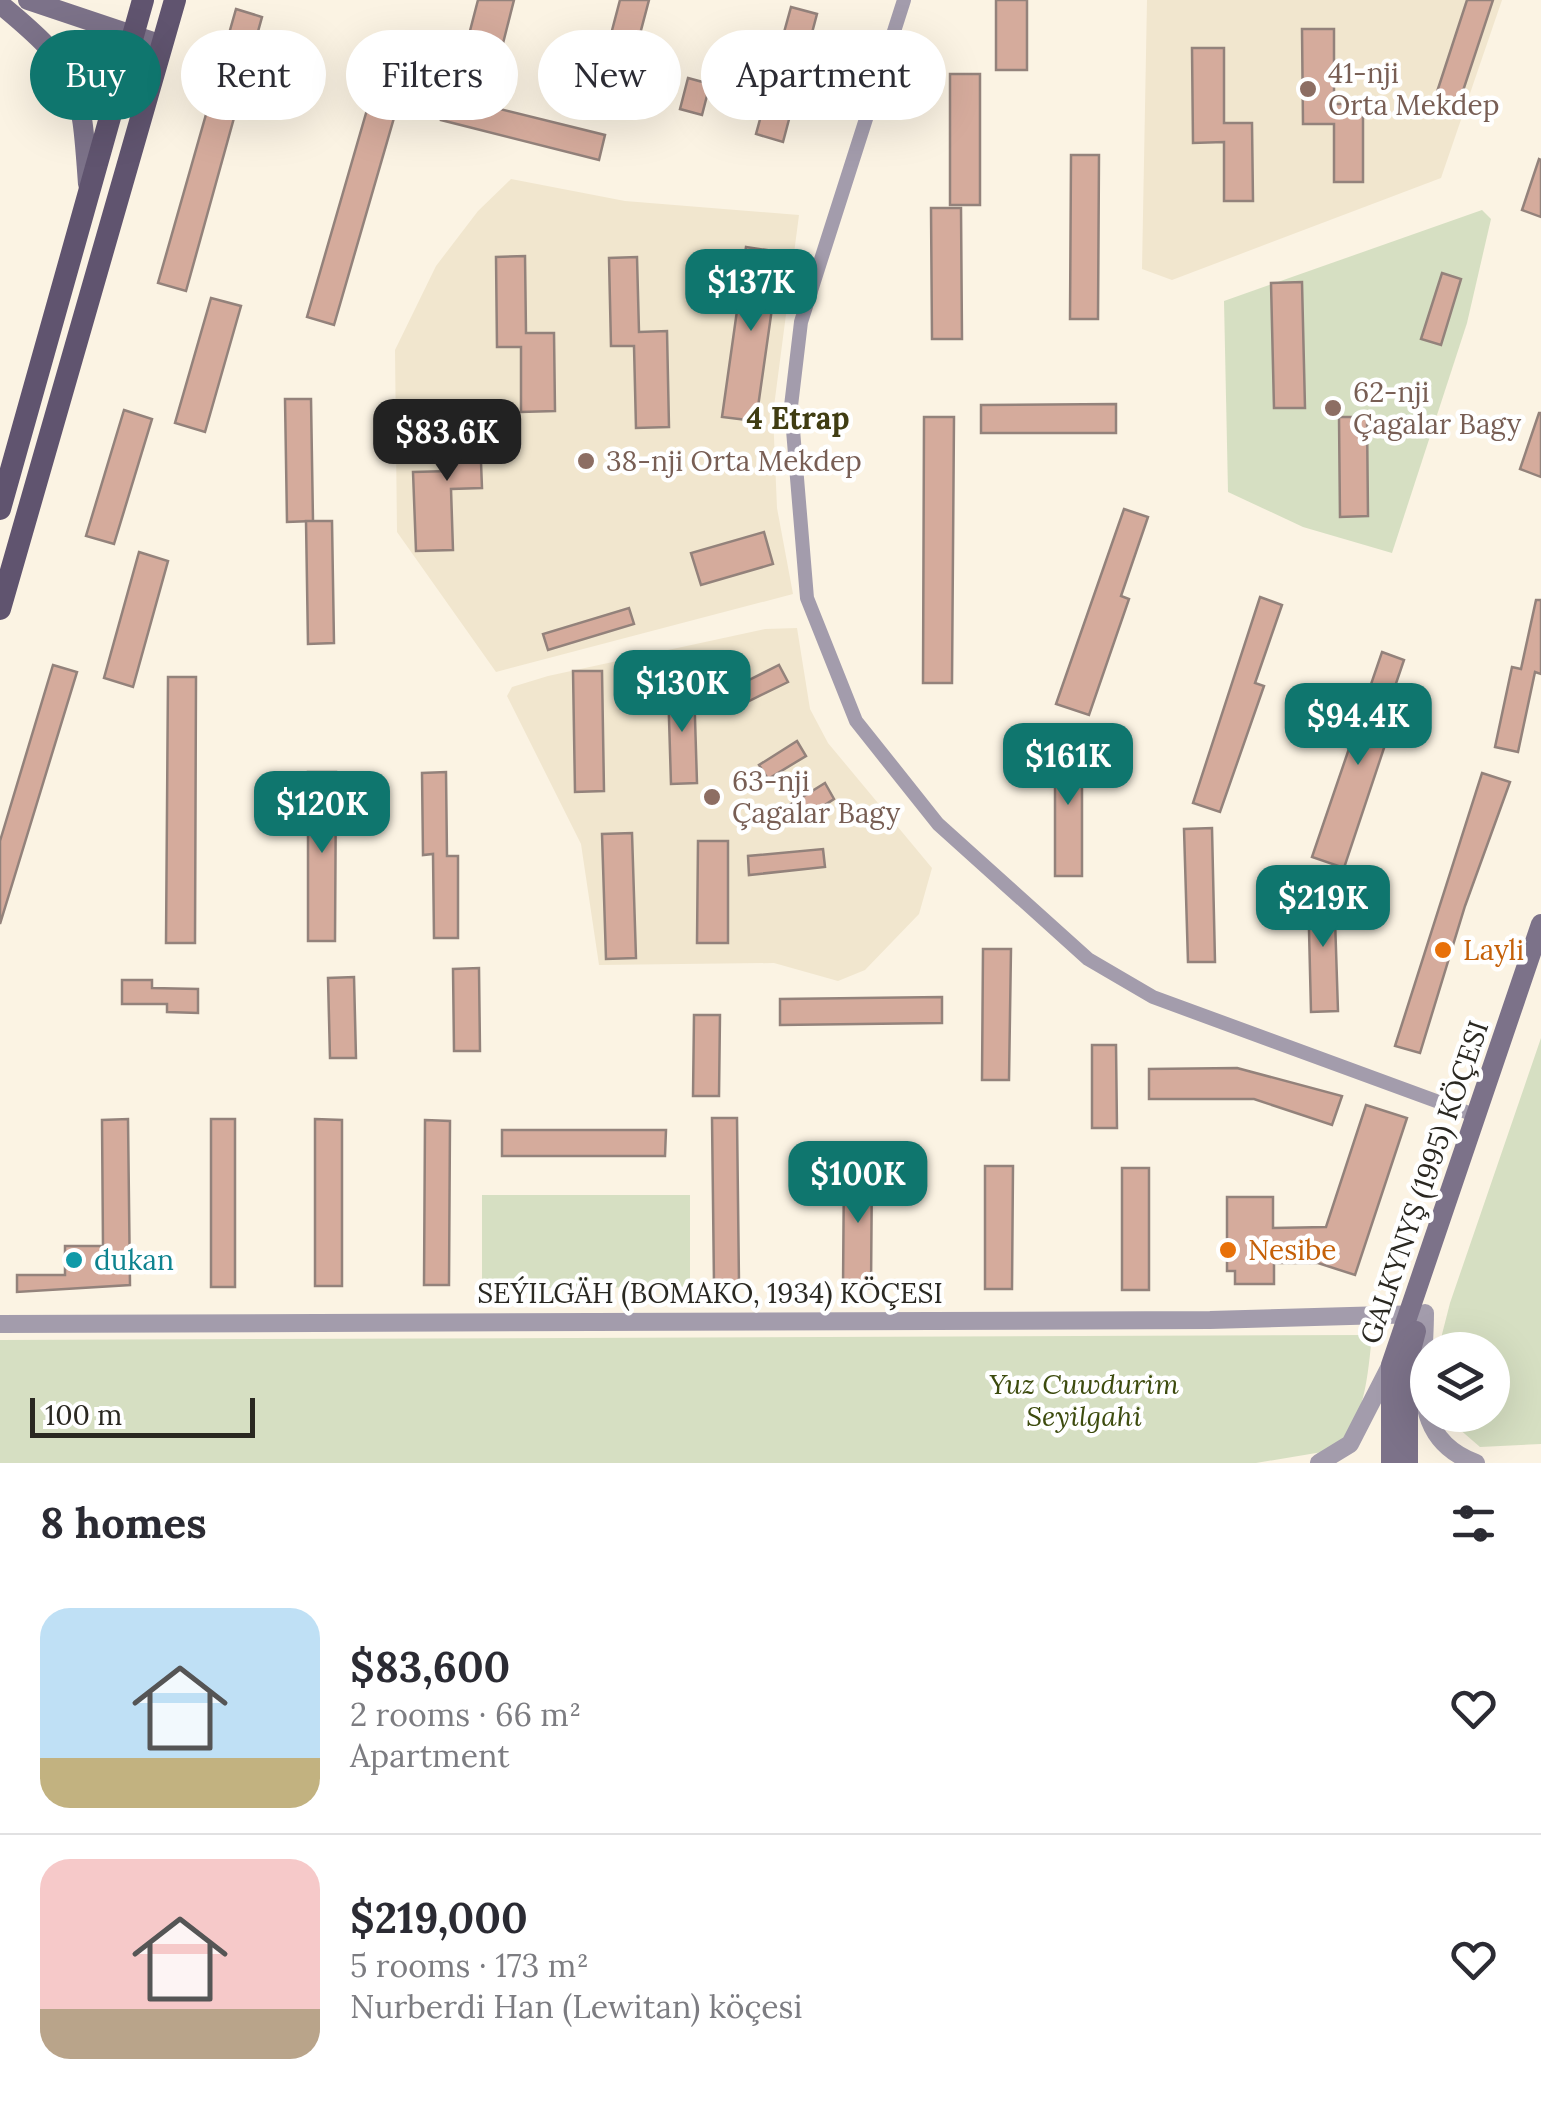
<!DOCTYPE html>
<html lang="en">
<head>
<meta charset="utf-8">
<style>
  body { margin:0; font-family:Lora,serif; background:#f7f7f7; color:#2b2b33; height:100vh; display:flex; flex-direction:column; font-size:38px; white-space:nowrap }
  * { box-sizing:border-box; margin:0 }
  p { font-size:32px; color:#7c7c81 }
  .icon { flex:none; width:55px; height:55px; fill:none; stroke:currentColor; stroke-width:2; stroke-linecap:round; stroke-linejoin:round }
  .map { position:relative; height:1463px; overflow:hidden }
  .panel { display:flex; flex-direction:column; background:#fff; flex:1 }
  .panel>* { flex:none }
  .banner { position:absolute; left:30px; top:30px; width:1000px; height:90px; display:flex; gap:20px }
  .tools { position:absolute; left:1410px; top:1332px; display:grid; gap:20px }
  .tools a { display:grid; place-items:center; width:100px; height:100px; border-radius:50%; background:#fff; box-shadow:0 10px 40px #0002; font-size:50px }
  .scale { position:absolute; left:30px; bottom:25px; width:225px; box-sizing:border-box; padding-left:10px; border:5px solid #2a2821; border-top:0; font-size:28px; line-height:35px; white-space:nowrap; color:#2a2821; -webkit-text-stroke:8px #fff; paint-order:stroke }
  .price { position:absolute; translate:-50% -85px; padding:0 22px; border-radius:20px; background:#0f766e; color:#fff; font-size:32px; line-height:65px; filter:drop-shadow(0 2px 5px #0008) }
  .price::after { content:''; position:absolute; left:50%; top:60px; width:30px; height:22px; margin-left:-15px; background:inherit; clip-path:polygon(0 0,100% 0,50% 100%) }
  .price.on { background:#222; color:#fff }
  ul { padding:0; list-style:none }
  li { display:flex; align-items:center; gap:30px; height:250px; padding:0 40px }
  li+li { border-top:2px solid #e1e1e2 }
  li span { display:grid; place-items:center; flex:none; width:280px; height:200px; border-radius:30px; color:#555 }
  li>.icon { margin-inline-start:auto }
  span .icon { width:120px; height:120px; fill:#fffc; stroke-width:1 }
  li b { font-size:42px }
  h2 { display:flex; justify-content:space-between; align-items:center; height:120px; padding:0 40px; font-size:42px }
  .tag { padding:0 35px; border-radius:45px; background:#fff; box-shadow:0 10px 40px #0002; font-size:35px; line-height:90px }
  .tag.on { background:#0f766e; color:#fff }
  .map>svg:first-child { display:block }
  .built { fill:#f1e6ce }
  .green { fill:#d6dfc2 }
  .building { fill:#d5ab9c; stroke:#93827b; stroke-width:2.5 }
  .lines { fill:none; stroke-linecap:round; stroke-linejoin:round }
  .minor { stroke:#a39cac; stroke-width:14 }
  .tertiary { stroke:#a39cac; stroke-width:18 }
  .secondary { stroke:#7c7289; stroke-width:20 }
  .primary { stroke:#60546f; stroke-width:22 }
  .education-dot { fill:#8d6e63; stroke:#fff; stroke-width:4 }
  .food-dot { fill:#e8710a; stroke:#fff; stroke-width:4 }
  .culture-dot { fill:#0f9aa8; stroke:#fff; stroke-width:4 }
  .labels { text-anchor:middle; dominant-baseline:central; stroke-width:9; stroke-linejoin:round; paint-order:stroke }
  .education-label { font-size:28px; fill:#785e54; stroke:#fff; text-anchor:start }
  .food-label { font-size:28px; fill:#c56008; stroke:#fff; text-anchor:start }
  .street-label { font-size:28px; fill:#2a2821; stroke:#fff }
  .culture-label { font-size:28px; fill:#0d838f; stroke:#fff; text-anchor:start }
  .park-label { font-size:28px; font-style:italic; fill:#3d4b0e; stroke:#fff }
  .neighbourhood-label { font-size:30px; font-weight:bold; fill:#403d13; stroke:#fff }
</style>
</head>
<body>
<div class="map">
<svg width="1541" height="1463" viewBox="0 0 1541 1463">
  <rect width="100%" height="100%" fill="#fbf3e3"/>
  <!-- built -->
  <g class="built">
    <path d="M1147 0H1502L1441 178 1172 280 1142 269Z"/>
    <path d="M511 179 625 201 799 215 773 414 777 508 793 594 496 672 397 532 395 350 436 266 478 211Z"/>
    <path d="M797 628 810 709 828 743 932 868 919 914 865 970 838 981 774 963 599 965 581 844 507 696 512 687 548 676 765 629Z"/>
  </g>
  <!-- green -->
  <g class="green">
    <path d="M1482 210 1491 219 1467 323 1392 553 1303 527 1228 492 1224 301Z"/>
    <path d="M1541 1038V1444L1480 1447 1443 1415H1492V1350H1438L1450 1303Z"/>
    <path d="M482 1195H690V1287L482 1288Z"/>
    <path d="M1372 1335C1368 1373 1365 1424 1334 1450L1256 1463H0V1340Z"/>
  </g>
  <!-- building -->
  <g class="building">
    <path d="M478 0H514L499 59 465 50Z"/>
    <path d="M620 0H649L622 102 595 95Z"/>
    <rect x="996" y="0" width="31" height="70"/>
    <path d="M1467 0H1493L1458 106 1435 98Z"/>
    <path d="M791 7 817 14 783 142 756 134Z"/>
    <path d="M236 9 262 17 186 291 158 283Z"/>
    <path d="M1302 29H1334V104H1363V182H1334V124H1303Z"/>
    <path d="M1192 48H1224V123H1252L1253 201H1224V142L1193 143Z"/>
    <path d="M382 58 409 66 334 325 307 317Z"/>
    <rect x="950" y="74" width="30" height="131"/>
    <path d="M688 78 710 84 702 115 680 109Z"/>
    <path d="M447 96 605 135 599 160 441 120Z"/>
    <path d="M1071 155H1099L1098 319H1070Z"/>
    <path d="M1539 159 1541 160V217L1522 210Z"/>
    <path d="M931 208H961L962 339H932Z"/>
    <path d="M746 247 780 252 756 421 722 417Z"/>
    <path d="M525 256 526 333H554L555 411 521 412V347H497L496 257Z"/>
    <path d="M637 257 639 332 667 331 669 427 636 428 634 346H611L609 258Z"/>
    <path d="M1442 273 1461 279 1441 345 1421 339Z"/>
    <path d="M1302 282 1305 408H1274L1271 283Z"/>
    <path d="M211 298 241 306 205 432 175 423Z"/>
    <path d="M285 399H311L313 521 287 522Z"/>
    <path d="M1116 404V433H981V405Z"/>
    <path d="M124 410 152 419 114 544 86 536Z"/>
    <path d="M479 411 482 488 451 489 453 550 416 551 413 472 450 471 448 412Z"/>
    <path d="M1539 413H1541V477L1520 469Z"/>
    <path d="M924 417H954L952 683H923Z"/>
    <path d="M1339 417H1367L1368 516 1340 517Z"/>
    <path d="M1124 509 1148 517 1121 596 1129 599 1089 715 1056 704Z"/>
    <path d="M306 521H332L334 643 308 644Z"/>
    <path d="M764 532 773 564 701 585 691 553Z"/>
    <path d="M139 552 168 561 133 687 104 678Z"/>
    <path d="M1260 597 1282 605 1255 683 1264 686 1220 812 1193 803Z"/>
    <path d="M1536 600H1541V674L1535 672 1518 752 1495 747 1512 667 1521 669Z"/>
    <path d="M629 608 634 624 548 650 543 634Z"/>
    <path d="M1382 652 1404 660 1377 739 1386 742 1344 868 1312 857Z"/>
    <path d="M53 665 77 672 0 924V841Z"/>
    <path d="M779 665 788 682 747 702 739 685Z"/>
    <path d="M573 671H602L604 791 575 792Z"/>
    <path d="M168 677H196L195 943H166Z"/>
    <path d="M668 686H694L697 783 671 784Z"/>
    <rect x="1055" y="740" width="27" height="136"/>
    <path d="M797 741 806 756 768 779 759 765Z"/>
    <path d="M308 772H336L335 941H308Z"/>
    <path d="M446 772 447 856H458V938H434L433 854 423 855 422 773Z"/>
    <path d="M1482 773 1510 782 1465 906 1420 1053 1395 1046Z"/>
    <path d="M825 783 834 799 795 824 785 808Z"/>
    <path d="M1212 828 1215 962H1188L1184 829Z"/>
    <path d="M632 833 636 958 606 959 602 834Z"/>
    <path d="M698 841H728V943H697Z"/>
    <path d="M823 849 825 867 749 875 748 856Z"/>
    <path d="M1334 888 1338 1011 1311 1012 1308 889Z"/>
    <path d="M983 949H1011L1009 1080H982Z"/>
    <path d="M479 968 480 1051H454L453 969Z"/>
    <path d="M354 977 356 1058H330L328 978Z"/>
    <path d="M122 980H152V988L198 989V1013L167 1012V1004H122Z"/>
    <path d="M942 997V1023L780 1025V999Z"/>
    <path d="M694 1015H720L719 1096H693Z"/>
    <path d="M1092 1045H1116L1117 1128H1092Z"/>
    <path d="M1237 1068 1342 1096 1332 1125 1254 1099H1149V1069Z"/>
    <path d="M1366 1105 1407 1118 1355 1275 1318 1263H1274V1284H1235V1271H1227V1197H1273V1228L1326 1227Z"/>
    <path d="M712 1118H737L739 1283 714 1284Z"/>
    <path d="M128 1119 130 1285 17 1292V1275H65V1246H103L102 1120Z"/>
    <rect x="211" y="1119" width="24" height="168"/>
    <path d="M315 1119 342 1120V1286H315Z"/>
    <path d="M425 1120 450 1121 449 1285H424Z"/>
    <path d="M502 1130H666L665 1156H502Z"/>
    <path d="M844 1165H872L871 1288H843Z"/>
    <path d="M985 1166H1013L1012 1289H985Z"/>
    <rect x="1122" y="1168" width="27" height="122"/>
  </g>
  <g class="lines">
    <!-- minor -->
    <path class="minor" d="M904 0 801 322 791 406 807 598 856 721 938 824 1088 959 1153 997 1477 1116"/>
    <!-- tertiary -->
    <g class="tertiary">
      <path d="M1425 1313C1425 1373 1407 1438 1476 1463"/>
      <path d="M0 1324 1210 1320 1421 1314"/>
      <path d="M1319 1463 1350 1444 1390 1366"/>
    </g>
    <!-- secondary -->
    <g class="secondary">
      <path d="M28 0 162 45"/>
      <path d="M0 4C80 70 81 83 88 184"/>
      <path d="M1391 1463V1365L1541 924"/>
      <path d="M1408 1463V1362L1416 1331"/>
    </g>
    <!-- primary -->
    <g class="primary">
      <path d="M0 509 143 0"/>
      <path d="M0 609 175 0"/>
    </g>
  </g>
  <!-- markers -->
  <g class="education-dot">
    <circle cx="1308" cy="89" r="10"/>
    <circle cx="1333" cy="408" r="10"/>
    <circle cx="586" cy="461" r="10"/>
    <circle cx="712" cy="797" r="10"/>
  </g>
  <g class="food-dot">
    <circle cx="1443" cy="950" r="10"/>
    <circle cx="1228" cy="1250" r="10"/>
  </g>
  <circle class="culture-dot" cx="74" cy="1260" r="10"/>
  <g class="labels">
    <!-- education labels -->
    <g class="education-label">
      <text x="1328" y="73">41-nji<tspan x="1328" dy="32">Orta Mekdep</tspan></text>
      <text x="1353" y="392">62-nji<tspan x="1353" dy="32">Çagalar Bagy</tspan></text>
      <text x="606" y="461">38-nji Orta Mekdep</text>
      <text x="732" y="781">63-nji<tspan x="732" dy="32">Çagalar Bagy</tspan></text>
    </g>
    <!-- food labels -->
    <g class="food-label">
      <text x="1463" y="950">Layli</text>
      <text x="1248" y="1250">Nesibe</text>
    </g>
    <!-- street labels -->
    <g class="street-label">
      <text transform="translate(1424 1182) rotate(-71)">GALKYNYŞ (1995) KÖÇESI</text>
      <text x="710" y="1293">SEÝILGÄH (BOMAKO, 1934) KÖÇESI</text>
    </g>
    <!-- culture labels -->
    <g class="culture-label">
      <text x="94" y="1260">dukan</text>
    </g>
    <!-- park labels -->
    <g class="park-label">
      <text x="1084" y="1384">Yuz Cuwdurim<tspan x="1084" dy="32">Seyilgahi</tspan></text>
    </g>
    <!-- neighbourhood labels -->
    <g class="neighbourhood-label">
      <text x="798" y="418">4 Etrap</text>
    </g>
  </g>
</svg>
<div class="tools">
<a><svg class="icon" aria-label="layers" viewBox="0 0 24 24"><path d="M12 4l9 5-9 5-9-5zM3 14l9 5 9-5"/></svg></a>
</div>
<div class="scale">100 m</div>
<b class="price" style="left:751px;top:334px">$137K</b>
<b class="price on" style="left:447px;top:484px">$83.6K</b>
<b class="price" style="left:682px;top:735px">$130K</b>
<b class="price" style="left:1358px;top:768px">$94.4K</b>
<b class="price" style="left:1068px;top:808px">$161K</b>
<b class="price" style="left:322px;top:856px">$120K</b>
<b class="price" style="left:1323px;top:950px">$219K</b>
<b class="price" style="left:858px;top:1226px">$100K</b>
<div class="banner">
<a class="tag on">Buy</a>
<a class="tag">Rent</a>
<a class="tag">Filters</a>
<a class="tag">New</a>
<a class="tag">Apartment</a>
</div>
</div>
<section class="panel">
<h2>8 homes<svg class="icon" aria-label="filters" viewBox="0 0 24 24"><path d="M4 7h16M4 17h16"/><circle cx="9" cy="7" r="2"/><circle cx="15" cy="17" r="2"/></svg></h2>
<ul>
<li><span style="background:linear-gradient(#bfe0f5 75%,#c2b280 0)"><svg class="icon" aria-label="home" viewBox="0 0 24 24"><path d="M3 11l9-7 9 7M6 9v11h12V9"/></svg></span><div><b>$83,600</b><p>2 rooms · 66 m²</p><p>Apartment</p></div><svg class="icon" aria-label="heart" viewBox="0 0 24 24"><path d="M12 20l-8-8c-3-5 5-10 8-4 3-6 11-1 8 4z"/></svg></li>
<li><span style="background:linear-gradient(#f6c9c9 75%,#b9a48a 0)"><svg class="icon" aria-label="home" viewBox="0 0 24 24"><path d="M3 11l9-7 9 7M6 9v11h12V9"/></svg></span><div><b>$219,000</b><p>5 rooms · 173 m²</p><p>Nurberdi Han (Lewitan) köçesi</p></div><svg class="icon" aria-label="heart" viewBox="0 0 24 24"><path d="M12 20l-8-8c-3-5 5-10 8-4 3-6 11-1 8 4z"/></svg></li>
</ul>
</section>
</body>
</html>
